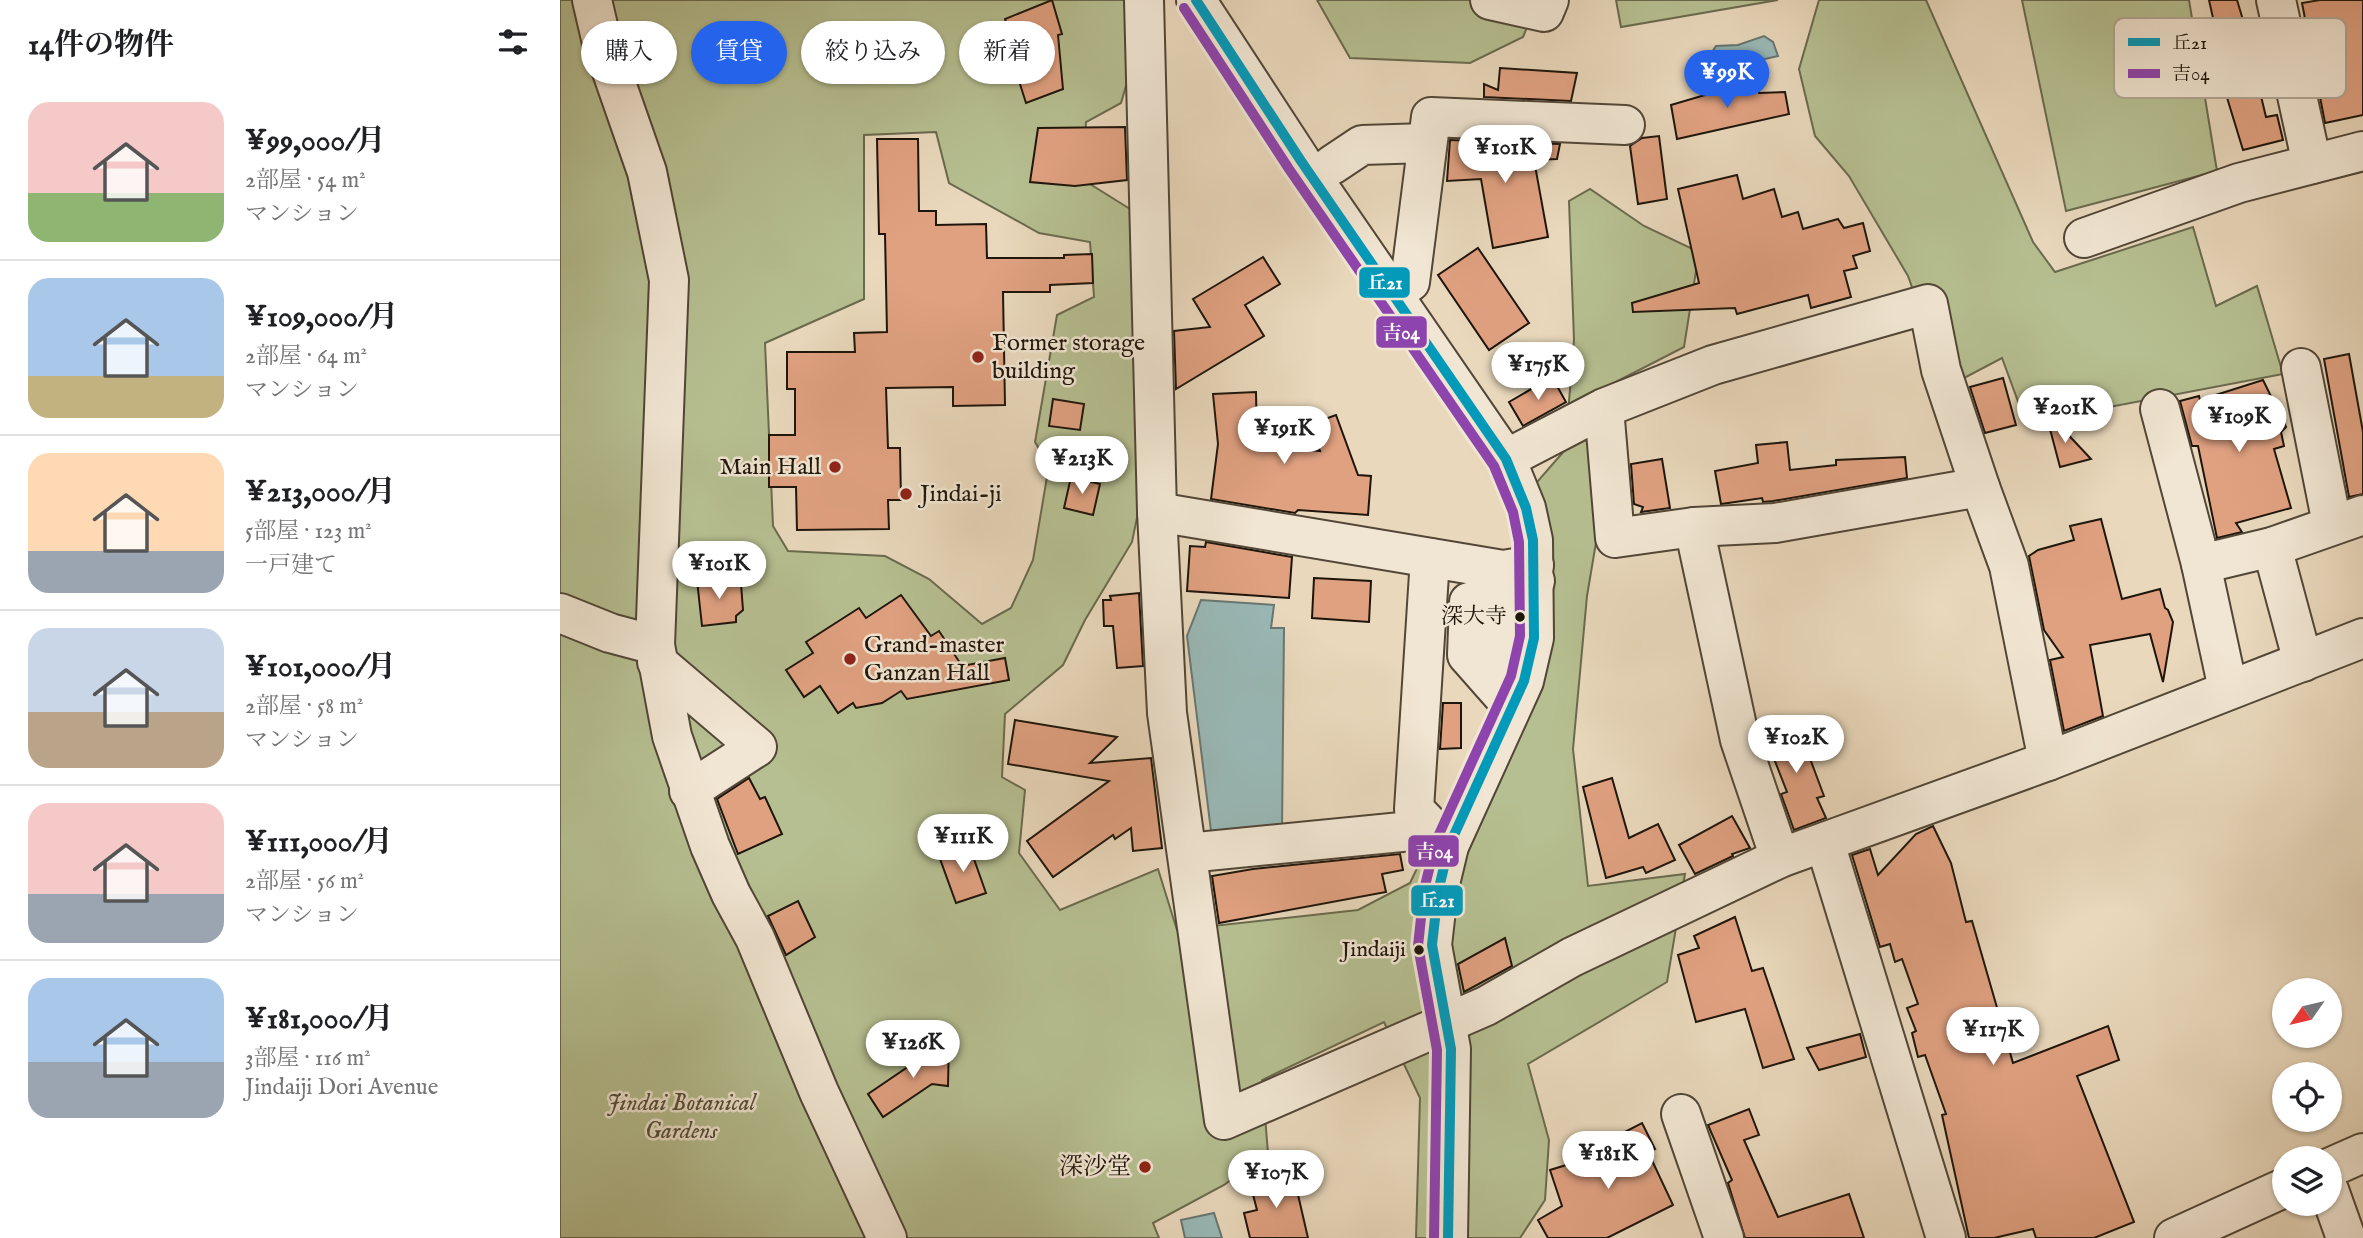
<!DOCTYPE html>
<html lang="ja">
<head>
<meta charset="utf-8">
<style>
  body { margin:0; font-family:"IM FELL English","Noto Serif JP",serif; background:#f6f6f6; color:#202124; height:100vh; display:flex; flex-direction:column; font-size:26px; white-space:nowrap }
  * { box-sizing:border-box; margin:0 }
  p { font-size:23px; color:#757577 }
  .icon { flex:none; width:38px; height:38px; fill:none; stroke:currentColor; stroke-width:2; stroke-linecap:round; stroke-linejoin:round }
  .map { position:relative; flex:1; overflow:hidden }
  .sheet { display:flex; flex-direction:column; background:#fff; width:560px }
  .sheet>* { flex:none }
  .hud { position:absolute; left:21px; top:21px; width:665px; height:63px; display:flex; gap:14px }
  .needle { width:46px; rotate:236deg }
  .tools { position:absolute; left:1712px; top:978px; display:grid; gap:14px }
  .tools a { display:grid; place-items:center; width:70px; height:70px; border-radius:50%; background:#fff; box-shadow:0 2px 5px #0004; font-size:35px }
  .price { position:absolute; translate:-50% -60px; padding:0 16px; border-radius:24px; background:#fff; color:#222; font-size:23px; line-height:46px; filter:drop-shadow(0 2px 4px #0008) }
  .price::after { content:''; position:absolute; left:50%; top:42px; width:21px; height:16px; margin-left:-10px; background:inherit; clip-path:polygon(0 0,100% 0,50% 100%) }
  .price.active { background:#2563eb; color:#fff }
  ul { padding:0; list-style:none }
  li { display:flex; align-items:center; gap:21px; height:175px; padding:0 28px }
  li+li { border-top:2px solid #e0e0e0 }
  li span { display:grid; place-items:center; flex:none; width:196px; height:140px; border-radius:21px; color:#555 }
  li>.icon { margin-inline-start:auto }
  span .icon { width:84px; height:84px; fill:#fffc; stroke-width:1 }
  li b { font-size:30px }
  h2 { display:flex; justify-content:space-between; align-items:center; height:84px; padding:0 28px; font-size:30px }
  .tag { padding:0 24px; border-radius:32px; background:#fff; box-shadow:0 2px 5px #0004; font-size:24px; line-height:63px }
  .tag.active { background:#2563eb; color:#fff }
  main { display:flex; flex:1; min-height:0 }
  .map>svg:first-child { display:block }
  .green { fill:#b6bf91; stroke:#6a6a4e; stroke-width:2; fill-rule:evenodd }
  .water { fill:#99b9b7; stroke:#687772; stroke-width:2 }
  .building { fill:#e0a181; stroke:#1e150b; stroke-width:2 }
  .lines { fill:none; stroke-linecap:round; stroke-linejoin:round }
  .minor-casing { stroke:#514637; stroke-width:42 }
  .minor { stroke:#f1e6d3; stroke-width:38 }
  .bus-1-casing { stroke:#f1e6d3; stroke-width:16 }
  .bus-2-casing { stroke:#f1e6d3; stroke-width:16 }
  .bus-1 { stroke:#039aba; stroke-width:10 }
  .bus-2 { stroke:#8e44ad; stroke-width:10 }
  .poi-dot { fill:#8f2418; stroke:#f1e6d3; stroke-width:2.5 }
  .bus-dot { fill:#1e150b; stroke:#f1e6d3; stroke-width:2.5 }
  .labels { text-anchor:middle; dominant-baseline:central; stroke-width:5; stroke-linejoin:round; paint-order:stroke }
  .bus-label { font-size:22px; fill:#1e150b; stroke:#f1e6d3; text-anchor:end }
  .poi-label { font-size:24px; fill:#1e150b; stroke:#f1e6d3; text-anchor:start }
  .park-label { font-size:24px; font-style:italic; fill:#53503a; stroke:#f1e6d3 }
  .key { fill:#f1e6d3; stroke:#b2a797; stroke-width:2 }
  .key-label { font-size:19px; fill:#1e150b }
  .line-badge { stroke:#f1e6d3; stroke-width:2.5 }
  .badge-label { font-size:19px; text-anchor:middle; font-weight:bold; fill:#fff }
</style>
</head>
<body>
<main>
<section class="sheet">
<h2>14件の物件<svg class="icon" aria-label="filters" viewBox="0 0 24 24"><path d="M4 7h16M4 17h16"/><circle cx="9" cy="7" r="2"/><circle cx="15" cy="17" r="2"/></svg></h2>
<ul>
<li><span style="background:linear-gradient(#f6c9c9 65%,#8fb573 0)"><svg class="icon" aria-label="home" viewBox="0 0 24 24"><path d="M3 11l9-7 9 7M6 9v11h12V9"/></svg></span><div><b>¥99,000/月</b><p>2部屋 · 54 m²</p><p>マンション</p></div></li>
<li><span style="background:linear-gradient(#a9c7e8 70%,#c2b280 0)"><svg class="icon" aria-label="home" viewBox="0 0 24 24"><path d="M3 11l9-7 9 7M6 9v11h12V9"/></svg></span><div><b>¥109,000/月</b><p>2部屋 · 64 m²</p><p>マンション</p></div></li>
<li><span style="background:linear-gradient(#ffd9b3 70%,#9aa5b1 0)"><svg class="icon" aria-label="home" viewBox="0 0 24 24"><path d="M3 11l9-7 9 7M6 9v11h12V9"/></svg></span><div><b>¥213,000/月</b><p>5部屋 · 123 m²</p><p>一戸建て</p></div></li>
<li><span style="background:linear-gradient(#c9d6e8 60%,#b9a48a 0)"><svg class="icon" aria-label="home" viewBox="0 0 24 24"><path d="M3 11l9-7 9 7M6 9v11h12V9"/></svg></span><div><b>¥101,000/月</b><p>2部屋 · 58 m²</p><p>マンション</p></div></li>
<li><span style="background:linear-gradient(#f6c9c9 65%,#9aa5b1 0)"><svg class="icon" aria-label="home" viewBox="0 0 24 24"><path d="M3 11l9-7 9 7M6 9v11h12V9"/></svg></span><div><b>¥111,000/月</b><p>2部屋 · 56 m²</p><p>マンション</p></div></li>
<li><span style="background:linear-gradient(#a9c7e8 60%,#9aa5b1 0)"><svg class="icon" aria-label="home" viewBox="0 0 24 24"><path d="M3 11l9-7 9 7M6 9v11h12V9"/></svg></span><div><b>¥181,000/月</b><p>3部屋 · 116 m²</p><p>Jindaiji Dori Avenue</p></div></li>
</ul>
</section>
<div class="map">
<svg width="1803" height="1238" viewBox="0 0 1803 1238">
  <rect width="100%" height="100%" fill="#e9d8bc"/>
  <filter id="stains"><feTurbulence type="fractalNoise" baseFrequency=".00286" numOctaves="4"/><feColorMatrix values="0 0 0 0 .2 0 0 0 0 .09 0 0 0 0 .02 0 0 0 .5 -.17"/></filter>
  <radialGradient id="worn" r=".72"><stop offset=".6" stop-color="#630" stop-opacity="0"/><stop offset="1" stop-color="#630" stop-opacity=".3"/></radialGradient>
  <!-- green -->
  <g class="green">
    <path d="M0 0H577L570 72 561 103 526 122 522 179 578 214 584 483 572 542 525 620 503 665 445 714 442 777 465 790 459 853 500 910 598 869 617 930 798 910 850 883 904 770 960 634 951 512 1005 450 1014 340 1009 201 1030 189 1084 226 1139 252 1124 347 1050 385 1041 513 1027 596 1013 749 1028 886 1125 874 1107 982 968 1064 989 1140 985 1200 960 1238H856L860 1098 824 1022 702 1080 708 1153 664 1185 593 1223 599 1238H0ZM376 132 389 183 479 233 530 242 534 297 497 315 475 442 489 465 473 560 451 608 422 624 369 579 325 556 228 551 213 526 205 343 304 299V135Z"/>
    <path d="M757 0H978L963 37 910 63 790 58Z"/>
    <path d="M1056 0H1218L1061 27Z"/>
    <path d="M1259 0H1366L1473 242 1495 272 1633 227 1656 306 1697 286 1723 374 1466 423 1442 358 1387 387 1348 276 1289 176 1255 136 1239 69Z"/>
    <path d="M1462 0H1629L1657 171 1506 211Z"/>
  </g>
  <!-- water -->
  <g class="water">
    <path d="M1204 36 1213 42 1218 56 1152 71 1149 57 1156 46 1178 45Z"/>
    <path d="M641 600 714 605 711 628H724L722 831H651L627 636Z"/>
    <path d="M654 1213 662 1238H625L621 1220Z"/>
  </g>
  <!-- building -->
  <g class="building">
    <path d="M492 0 502 34 498 35 503 89 466 103 453 62 458 60 445 19Z"/>
    <path d="M1649 0H1677L1698 70 1695 71 1706 117 1717 115 1723 140 1683 150 1665 91 1669 90Z"/>
    <path d="M1760 0H1803V115L1765 123 1742 3Z"/>
    <path d="M940 68 1017 73 1011 101 924 97V84L938 90Z"/>
    <path d="M1196 80 1199 93 1225 92 1229 114 1117 139 1111 105Z"/>
    <path d="M565 127 567 180 515 186 470 182 478 128Z"/>
    <path d="M1099 136 1107 199 1078 204 1070 146 1082 138Z"/>
    <path d="M317 139H358L359 211H376V225L426 224 427 258H504V255L532 254 533 283 490 285V292H443L445 405 393 406V387L326 388 328 448H340L341 500H328L329 529 237 530 236 487H209V435H235V389H227V352H295L294 333 327 332 325 234H319Z"/>
    <path d="M890 140 1000 144 997 159 974 160 988 237 933 248 921 179 887 181Z"/>
    <path d="M1177 175 1183 199 1214 189 1222 217 1238 212 1243 229 1278 219 1284 228 1303 223 1310 251 1293 256 1297 268 1284 271 1291 297 1251 308 1248 295 1177 314 1175 308 1073 312 1072 303 1139 283 1118 189Z"/>
    <path d="M918 248 969 323 929 350 878 275Z"/>
    <path d="M703 257 720 284 685 305 704 336 616 389 614 331 650 327 633 299Z"/>
    <path d="M1789 354 1803 432V494L1789 497 1764 359Z"/>
    <path d="M992 377 1006 402 963 426 949 402Z"/>
    <path d="M1443 378 1456 425 1425 433 1410 387Z"/>
    <path d="M1703 380 1726 427 1721 432 1724 446 1714 449 1731 508 1676 523 1682 532 1657 538 1638 446H1632L1620 401 1639 396 1640 400Z"/>
    <path d="M696 392 697 444 760 451 751 424 776 415 798 475 811 476 808 515 738 510 735 513 651 499 658 444 653 394Z"/>
    <path d="M493 399 524 404 520 430 489 426Z"/>
    <path d="M1485 410 1531 459 1500 467Z"/>
    <path d="M1227 442 1230 470 1276 465V460L1345 457 1347 478 1213 501 1203 502 1202 498 1161 504 1155 471 1198 463 1196 445Z"/>
    <path d="M1102 459 1110 508 1081 512 1083 507 1074 504 1071 464Z"/>
    <path d="M511 477 540 484 533 515 504 508Z"/>
    <path d="M1541 519 1562 599 1600 589 1605 608 1608 610 1613 622 1603 682 1590 634 1530 645 1543 716 1504 731 1490 660 1503 657 1484 630 1469 556 1478 550 1514 540 1510 526Z"/>
    <path d="M646 542 732 557 729 598 627 591 630 546 645 547Z"/>
    <path d="M171 577 172 584H181L183 610 176 616V622L142 626 137 580Z"/>
    <path d="M754 578 811 581 809 622 752 618Z"/>
    <path d="M579 593 583 666 557 668 553 626H544L543 600H551L550 596Z"/>
    <path d="M341 595 371 636 379 631 402 666 445 658 449 680 347 699 341 691 322 703 296 708 293 703 278 713 260 686 244 697 226 670 253 653 246 642 299 608 306 618Z"/>
    <path d="M883 703H901V748L880 749Z"/>
    <path d="M455 720 557 737 530 763 591 758 602 848 573 851 571 828 555 839 553 835 493 877 467 841 549 781 448 764Z"/>
    <path d="M1236 721 1264 796 1257 798 1266 818 1234 830 1221 794 1227 792 1204 733Z"/>
    <path d="M189 778 200 799 205 797 222 834 178 854 157 799Z"/>
    <path d="M1052 778 1069 838 1098 824 1115 860 1086 873 1083 867 1046 878 1023 787Z"/>
    <path d="M1172 816 1190 848 1172 854 1173 856 1135 874 1119 845Z"/>
    <path d="M1373 826 1391 863 1406 922 1412 921 1453 1063 1548 1026 1559 1060 1517 1076 1574 1222 1534 1238H1476L1473 1229 1434 1238H1409L1382 1115 1386 1114 1365 1055 1358 1057 1352 1033 1356 1031 1347 1008 1358 1004 1342 959 1335 962 1330 944 1320 947 1292 855 1310 849 1318 875 1356 834Z"/>
    <path d="M409 845 426 893 396 903 379 856Z"/>
    <path d="M840 854 843 870 822 874 826 892 659 923 652 876 693 869Z"/>
    <path d="M238 901 255 937 226 955 208 916Z"/>
    <path d="M1175 917 1192 971 1203 968 1234 1059 1203 1068 1185 1009 1136 1022 1118 955 1139 948 1134 936Z"/>
    <path d="M945 938 952 966 904 992 898 964Z"/>
    <path d="M1300 1034 1306 1057 1259 1070 1247 1048Z"/>
    <path d="M389 1039 388 1086 372 1084 323 1117 308 1094Z"/>
    <path d="M1189 1109 1199 1135 1184 1140 1218 1217 1289 1194 1304 1238H1185L1168 1183 1172 1180 1148 1125Z"/>
    <path d="M1082 1123 1095 1149 1088 1152 1113 1205 1047 1238H988L978 1220 1002 1206 990 1170 1062 1148 1057 1136Z"/>
    <path d="M733 1173 748 1238H690L684 1213 697 1210 690 1183Z"/>
  </g>
  <g class="lines">
    <!-- minor casing -->
    <g class="minor-casing">
      <g id="minor">
        <path d="M32 0 42 43 87 172 109 280 95 645 112 736 150 846 171 894 195 938 259 1092 327 1238"/>
        <path d="M584 0 597 512 607 713 664 1120 926 1006 1012 957 1220 858 1488 761 1803 638"/>
        <path d="M636 0 741 161 946 459 966 508 973 540 974 638 964 681 889 846 878 892 872 945 891 1049 888 1238"/>
        <path d="M930 0 984 12 989 0"/>
        <path d="M1716 0 1752 164"/>
        <path d="M772 165 802 145 867 143"/>
        <path d="M1524 238 1679 183 1803 151"/>
        <path d="M833 294 850 282 871 117 1065 125"/>
        <path d="M1741 368 1772 524"/>
        <path d="M1600 409 1641 564 1668 689"/>
        <path d="M946 459 1044 408 1153 365 1368 304 1381 370 1420 487 1215 523 1134 527 1055 538 1044 408"/>
        <path d="M1420 487 1449 566 1488 761"/>
        <path d="M597 512 943 570 974 565"/>
        <path d="M1134 527 1180 740 1220 858"/>
        <path d="M1712 547 1743 662"/>
        <path d="M870 558 854 809 889 846"/>
        <path d="M1641 564 1712 547 1803 515"/>
        <path d="M0 613 50 633 95 645"/>
        <path d="M97 662 197 747 129 791"/>
        <path d="M931 682 941 592"/>
        <path d="M952 706 907 655 909 602 975 581"/>
        <path d="M1265 843 1386 1238"/>
        <path d="M627 853 872 829"/>
        <path d="M1121 1114 1164 1238"/>
        <path d="M1769 1168 1803 1153"/>
        <path d="M1769 1190 1786 1238"/>
        <path d="M1614 1238 1724 1188"/>
      </g>
    </g>
    <!-- minor -->
    <use href="#minor" class="minor"/>
    <!-- bus-1 casing -->
    <g class="bus-1-casing">
      <path id="bus-1" d="M636 0 741 161 946 459 966 508 973 540 974 638 964 681 889 846 878 892 872 945 891 1049 888 1238"/>
    </g>
    <!-- bus-2 casing -->
    <g class="bus-2-casing">
      <path id="bus-2" d="M624 8 729 169 934 466 953 512 959 542 960 636 951 676 876 841 864 890 858 946 877 1050 874 1238"/>
    </g>
    <!-- bus-1 -->
    <use href="#bus-1" class="bus-1"/>
    <!-- bus-2 -->
    <use href="#bus-2" class="bus-2"/>
  </g>
  <!-- markers -->
  <g class="poi-dot">
    <circle cx="418" cy="357" r="7"/>
    <circle cx="275" cy="467" r="7"/>
    <circle cx="346" cy="494" r="7"/>
    <circle cx="290" cy="659" r="7"/>
    <circle cx="585" cy="1167" r="7"/>
  </g>
  <g class="bus-dot">
    <circle cx="960" cy="617" r="6"/>
    <circle cx="859" cy="950" r="6"/>
  </g>
  <g class="labels">
    <!-- bus labels -->
    <g class="bus-label">
      <text x="947" y="617">深大寺</text>
      <text x="846" y="950">Jindaiji</text>
    </g>
    <!-- poi labels -->
    <g class="poi-label">
      <text x="432" y="343">Former storage<tspan x="432" dy="28">building</tspan></text>
      <text x="261" y="467" text-anchor="end">Main Hall</text>
      <text x="360" y="494">Jindai-ji</text>
      <text x="304" y="645">Grand-master<tspan x="304" dy="28">Ganzan Hall</tspan></text>
      <text x="571" y="1167" text-anchor="end">深沙堂</text>
    </g>
    <!-- park labels -->
    <g class="park-label">
      <text x="121" y="1103">Jindai Botanical<tspan x="121" dy="28">Gardens</tspan></text>
    </g>
  </g>
  <!-- legend -->
  <rect x="1554" y="18" width="232" height="80" rx="10" class="key"/>
  <rect x="1568" y="38" width="32" height="8" fill="#039aba"/>
  <rect x="1568" y="69" width="32" height="9" fill="#8e44ad"/>
  <g class="key-label">
    <text x="1612" y="49">丘21</text>
    <text x="1612" y="80">吉04</text>
  </g>
  <g class="line-badge">
    <rect x="798" y="266" width="53" height="33" rx="7" fill="#039aba"/>
    <rect x="815" y="315" width="53" height="34" rx="7" fill="#8e44ad"/>
    <rect x="847" y="834" width="53" height="34" rx="7" fill="#8e44ad"/>
    <rect x="850" y="884" width="54" height="33" rx="7" fill="#039aba"/>
  </g>
  <g class="badge-label">
    <text x="825" y="289">丘21</text>
    <text x="841" y="339">吉04</text>
    <text x="874" y="858">吉04</text>
    <text x="877" y="907">丘21</text>
  </g>
  <rect width="100%" height="100%" filter="url(#stains)"/>
  <rect width="100%" height="100%" fill="url(#worn)"/>
</svg>
<div class="tools">
<a><svg class="needle" viewBox="-14 -14 28 28"><path d="M0-13l5 13h-10z" fill="#e53935"/><path d="M0 13l5-13h-10z" fill="#757577"/></svg></a>
<a><svg class="icon" aria-label="locate" viewBox="0 0 24 24"><circle cx="12" cy="12" r="6"/><path d="M12 2v4M12 18v4M2 12h4M18 12h4"/></svg></a>
<a><svg class="icon" aria-label="layers" viewBox="0 0 24 24"><path d="M12 4l9 5-9 5-9-5zM3 14l9 5 9-5"/></svg></a>
</div>
<b class="price active" style="left:1167px;top:110px">¥99K</b>
<b class="price" style="left:945px;top:185px">¥101K</b>
<b class="price" style="left:978px;top:402px">¥175K</b>
<b class="price" style="left:1505px;top:445px">¥201K</b>
<b class="price" style="left:1679px;top:454px">¥109K</b>
<b class="price" style="left:724px;top:466px">¥191K</b>
<b class="price" style="left:522px;top:496px">¥213K</b>
<b class="price" style="left:159px;top:601px">¥101K</b>
<b class="price" style="left:1236px;top:775px">¥102K</b>
<b class="price" style="left:403px;top:874px">¥111K</b>
<b class="price" style="left:1433px;top:1067px">¥117K</b>
<b class="price" style="left:353px;top:1080px">¥126K</b>
<b class="price" style="left:1048px;top:1191px">¥181K</b>
<b class="price" style="left:716px;top:1210px">¥107K</b>
<div class="hud">
<a class="tag">購入</a>
<a class="tag active">賃貸</a>
<a class="tag">絞り込み</a>
<a class="tag">新着</a>
</div>
</div>
</main>
</body>
</html>
